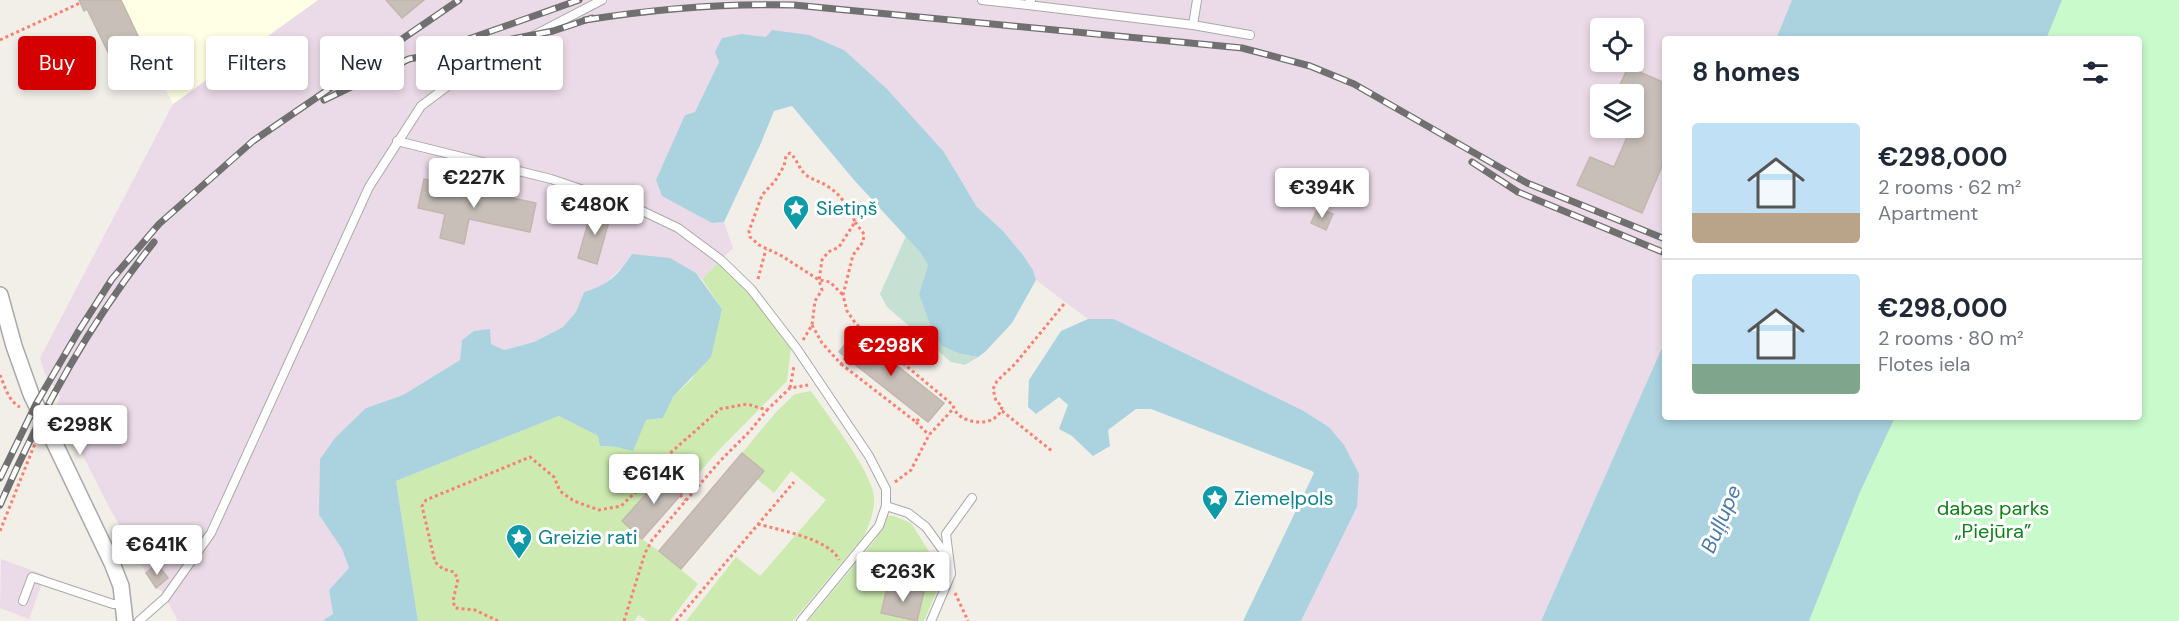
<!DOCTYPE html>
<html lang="en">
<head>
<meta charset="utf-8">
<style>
  body { margin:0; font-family:"DM Sans",sans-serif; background:#f6f6f7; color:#1f2937; height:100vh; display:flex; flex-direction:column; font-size:22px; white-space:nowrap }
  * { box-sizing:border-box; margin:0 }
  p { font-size:20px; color:#747a83 }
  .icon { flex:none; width:33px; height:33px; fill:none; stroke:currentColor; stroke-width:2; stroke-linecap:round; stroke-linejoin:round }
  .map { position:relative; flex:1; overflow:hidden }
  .panel { position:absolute; left:1662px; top:36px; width:480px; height:384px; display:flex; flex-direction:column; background:#fff; border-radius:6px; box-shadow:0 3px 9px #0003 }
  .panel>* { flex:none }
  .top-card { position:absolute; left:18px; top:36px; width:570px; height:54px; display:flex; gap:12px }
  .fabs { position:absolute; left:1590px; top:18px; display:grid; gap:12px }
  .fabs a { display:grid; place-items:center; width:54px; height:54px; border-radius:6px; background:#fff; box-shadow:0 3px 9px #0003; font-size:30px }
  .price { position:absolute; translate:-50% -51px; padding:0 14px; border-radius:6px; background:#fff; color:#222; font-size:20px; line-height:39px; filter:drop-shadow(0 2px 3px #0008) }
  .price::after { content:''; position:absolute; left:50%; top:36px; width:18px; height:14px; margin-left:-9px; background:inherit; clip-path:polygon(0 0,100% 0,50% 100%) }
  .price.current { background:#d40000; color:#fff }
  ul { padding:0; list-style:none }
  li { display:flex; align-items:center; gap:18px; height:150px; padding:0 30px }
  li+li { border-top:2px solid #e0e1e3 }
  li span { display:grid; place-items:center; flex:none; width:168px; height:120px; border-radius:6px; color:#555 }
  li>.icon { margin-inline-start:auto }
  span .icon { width:72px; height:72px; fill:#fffc; stroke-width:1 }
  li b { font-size:26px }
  h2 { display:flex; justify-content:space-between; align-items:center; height:72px; padding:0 30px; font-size:26px }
  .chip { padding:0 21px; border-radius:6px; background:#fff; box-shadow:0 3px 9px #0003; font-size:21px; line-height:54px }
  .chip.current { background:#d40000; color:#fff }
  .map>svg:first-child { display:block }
  .industrial { fill:#ebdbe8; fill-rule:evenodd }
  .education { fill:#ffffe5 }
  .grass { fill:#cdebb0 }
  .wetland { fill:#c6e0d4 }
  .park { fill:#c8facc }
  .water { fill:#aad3df }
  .building { fill:#c7bfb8; stroke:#c4b6ab; stroke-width:1.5 }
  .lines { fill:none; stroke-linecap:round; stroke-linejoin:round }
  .service-casing { stroke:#a9a9a9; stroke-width:10 }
  .minor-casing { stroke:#a9a9a9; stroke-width:18 }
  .path { stroke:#fa8072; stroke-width:3; stroke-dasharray:3 3; stroke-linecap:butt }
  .service { stroke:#fff; stroke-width:8 }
  .minor { stroke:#fff; stroke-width:15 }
  .rail-casing { stroke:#707070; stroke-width:7 }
  .rail { stroke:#fff; stroke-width:4.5; stroke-dasharray:14; stroke-linecap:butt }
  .labels { text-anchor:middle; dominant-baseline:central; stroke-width:6; stroke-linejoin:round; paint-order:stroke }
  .culture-label { font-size:20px; fill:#0d838f; stroke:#fff; text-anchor:start }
  .park-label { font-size:20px; fill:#0c8416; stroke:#fff }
  .water-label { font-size:21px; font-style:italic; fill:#4a7aab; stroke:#fff }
</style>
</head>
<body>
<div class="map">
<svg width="2179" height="621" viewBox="0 0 2179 621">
  <rect width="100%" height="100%" fill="#f2efe9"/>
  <!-- industrial -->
  <g class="industrial">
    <path d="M318 0H1792L1776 39H1665V341L1541 621H1301L1357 507 1329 427 1302 410 1114 319H1088L1036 280 1033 270 1023 255 1003 231 977 207 944 152 766 37 742 34 719 62 695 113 685 115 712 223 724 222 733 248 702 279 696 273 632 254 624 265 604 285 584 292 576 312 563 327 534 342 504 350 491 344 462 340 460 360 403 395 366 408 319 515 342 549 349 568 329 590 333 614 322 621H178L162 591 156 588 146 573 108 505 57 405 60 396 44 372 40 358 173 104 217 71ZM1600 28H1634V62H1600ZM1600 94H1634V128H1600Z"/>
    <path d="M1 559 45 575 29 619 0 608Z"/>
  </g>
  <!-- education -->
  <path class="education" d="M121 0H318L173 104Z"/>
  <!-- grass -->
  <g class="grass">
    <path d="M719 262 750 295 791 349 787 381 717 452 642 539 659 551 698 584 670 621H647L639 615 634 621H418L396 481 559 416 598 436 600 446 618 447 646 420 663 418 673 397 692 379 722 309 702 279Z"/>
    <path d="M811 391C826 413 872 472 874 496 875 510 870 523 864 536L793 621H686L736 557 760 576 826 500 791 471 774 493 757 479 763 471 742 453 777 411 795 394Z"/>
    <path d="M886 516H894L911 523 940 569V583L924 621H808L876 539Z"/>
  </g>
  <!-- wetland -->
  <path class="wetland" d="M906 236 920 252 928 265 919 294 961 354 978 357 965 365 951 362 887 307 880 294Z"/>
  <!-- park -->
  <path class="park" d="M2052 0H2179V621H1796L1880 417H2139V39H2036Z"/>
  <!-- water -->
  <g class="water">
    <path d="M1792 0H2062L2046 39H1776Z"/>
    <path d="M772 30 809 35 844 50 887 89 944 152 977 207 1003 231 1023 255 1033 270 1036 280 1012 323 985 352 978 357 961 354 942 346 935 337 919 294 928 265 920 252 854 180 792 106 774 111 761 143 724 222 712 223 662 196 656 180 685 115 695 112 719 62 715 52 722 38 742 34 766 37Z"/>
    <path d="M632 254 670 258 696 273 722 309 711 357 673 397 663 418 646 420 633 451 617 447 600 446 598 436 559 416 396 481 418 621H322L333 614 329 590 349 568 342 549 319 515 320 459 335 438 366 408 403 395 460 360 462 340 474 331 490 329 491 344 504 350 534 342 563 327 576 312 584 292C610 284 617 276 632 254Z"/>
    <path d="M1088 319H1114L1302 410 1329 427 1344 445 1359 474 1357 507 1301 621H1243L1314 473 1312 471 1151 409H1136L1108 430 1110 446 1093 456 1072 436 1059 429 1068 405 1059 397 1036 414 1028 407 1029 380 1061 331Z"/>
    <path d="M1665 341V417H1895L1860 492 1809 621H1541Z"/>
  </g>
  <!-- building -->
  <g class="building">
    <path d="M79 0H121L155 72 125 87 87 9 84 11Z"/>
    <path d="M386 0H424L402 18Z"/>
    <path d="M1628 67 1665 83V159L1642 213 1577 185 1590 157 1614 167 1631 128H1634V122L1641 105 1634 102V94H1616Z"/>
    <path d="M424 179 536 203 530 232 469 219 464 244 440 238 445 214 418 208Z"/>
    <path d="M1318 208 1333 214 1326 230 1311 223Z"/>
    <path d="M592 209 611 214 597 264 578 258Z"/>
    <path d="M855 332 944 403 928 422 839 352Z"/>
    <path d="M742 453 764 471 681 569 659 551Z"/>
    <path d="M666 472 686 489 642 539 622 521Z"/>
    <path d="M157 564 168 578 156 588 146 573Z"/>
    <path d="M888 584 924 592 917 621 881 613Z"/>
  </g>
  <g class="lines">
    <!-- service casing -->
    <g class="service-casing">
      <g id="service">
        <path d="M982 0 1028 5 1031 0"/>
        <path d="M1028 5 1193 25 1250 35"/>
        <path d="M1193 25 1197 0"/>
        <path d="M397 141 551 179 634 207 678 228 721 260 751 289 797 349 869 456 886 489V506L879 526 801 621"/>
        <path d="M886 506 908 513 926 527 949 559"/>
        <path d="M23 601 32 577 113 604H124"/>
        <path d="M139 621 165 598 211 533 369 187 421 106 473 67 602 0"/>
        <path d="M931 621 951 574 946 534 972 498"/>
      </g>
    </g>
    <!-- minor casing -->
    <g class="minor-casing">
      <path id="minor" d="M0 295 14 346 31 394 112 563 121 586 125 621"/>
    </g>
    <!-- path -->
    <g class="path">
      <path d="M0 40 80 3"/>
      <path d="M855 222 864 234 863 242 853 255 843 295 847 311 856 324 953 405C956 425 999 430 1002 406L996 401 993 389 997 381 1015 364 1064 304"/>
      <path d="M758 279 766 249"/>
      <path d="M812 325 822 343 841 364 846 357"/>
      <path d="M803 340 812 325 815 301 822 290 819 280 822 260 828 252 839 247 855 222C849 208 841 194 827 186 820 181 812 180 806 175 798 168 798 160 790 153L786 156 784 166 775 181 762 195 749 231 750 237 759 245 782 256 819 280 830 282 843 295"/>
      <path d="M841 364 916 422 921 417"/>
      <path d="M0 375C5 386 8 401 20 407"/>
      <path d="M790 388 794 366"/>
      <path d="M1002 411 1052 451"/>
      <path d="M916 422 929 435"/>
      <path d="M895 482 911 470 929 435 953 409"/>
      <path d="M680 495 686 500"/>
      <path d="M758 524C779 530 830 539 839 560"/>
      <path d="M0 531 36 441"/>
      <path d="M955 593 968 621"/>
      <path d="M498 621 475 610 455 608 453 601 458 579 454 572 443 569 435 562 422 506 426 500 530 457 554 477 560 491 574 501 599 510 621 506 643 485 668 455 720 409 747 404 767 410 790 388 808 385"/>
      <path d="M624 621 645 553 652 540 720 461 750 431 767 410"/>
      <path d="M676 621 794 482"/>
    </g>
    <!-- service -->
    <use href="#service" class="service"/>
    <!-- minor -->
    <use href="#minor" class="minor"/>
    <!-- rail casing -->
    <g class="rail-casing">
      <g id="rail">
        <path d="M585 20C654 9 723 3 794 5L1242 48 1310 66 1354 84 1527 183 1665 239"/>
        <path d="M463 41 579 0"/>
        <path d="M324 100 409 59 553 31 592 18"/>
        <path d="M1472 162 1518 192 1665 253"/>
        <path d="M0 478 36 404 78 332 112 279 159 224 253 141 459 0"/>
        <path d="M0 505C41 411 90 322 154 242"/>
      </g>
    </g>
    <!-- rail -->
    <use href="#rail" class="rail"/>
  </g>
  <!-- icons -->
  <defs>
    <g id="sight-pin" transform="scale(1.35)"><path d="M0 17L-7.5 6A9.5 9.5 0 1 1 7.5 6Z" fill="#0f9aa8" stroke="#fff"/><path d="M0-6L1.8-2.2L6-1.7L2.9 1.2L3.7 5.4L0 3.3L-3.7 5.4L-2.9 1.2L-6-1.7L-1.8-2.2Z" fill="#fff"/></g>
  </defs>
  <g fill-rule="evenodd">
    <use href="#sight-pin" x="796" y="208"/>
    <use href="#sight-pin" x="1215" y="498"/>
    <use href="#sight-pin" x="519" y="537"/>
  </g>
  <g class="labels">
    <!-- culture labels -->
    <g class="culture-label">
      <text x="816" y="208">Sietiņš</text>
      <text x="1234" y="498">Ziemeļpols</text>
      <text x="538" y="537">Greizie rati</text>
    </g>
    <!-- park labels -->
    <g class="park-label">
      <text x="1993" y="508">dabas parks<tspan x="1993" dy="23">„Piejūra”</tspan></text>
    </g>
    <!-- water labels -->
    <g class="water-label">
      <text transform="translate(1721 519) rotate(-67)">Buļļupe</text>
    </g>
  </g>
</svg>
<div class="fabs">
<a><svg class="icon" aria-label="locate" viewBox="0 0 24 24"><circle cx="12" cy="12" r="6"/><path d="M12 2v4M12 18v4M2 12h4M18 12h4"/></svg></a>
<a><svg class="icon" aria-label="layers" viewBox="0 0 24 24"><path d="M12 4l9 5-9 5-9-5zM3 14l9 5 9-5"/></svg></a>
</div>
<b class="price" style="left:474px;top:209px">€227K</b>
<b class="price" style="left:1322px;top:219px">€394K</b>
<b class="price" style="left:595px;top:236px">€480K</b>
<b class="price current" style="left:891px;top:377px">€298K</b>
<b class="price" style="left:80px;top:456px">€298K</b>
<b class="price" style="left:654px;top:505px">€614K</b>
<b class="price" style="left:157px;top:576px">€641K</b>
<b class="price" style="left:903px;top:603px">€263K</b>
<div class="top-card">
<a class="chip current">Buy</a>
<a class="chip">Rent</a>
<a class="chip">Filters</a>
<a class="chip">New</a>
<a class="chip">Apartment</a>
</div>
<section class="panel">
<h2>8 homes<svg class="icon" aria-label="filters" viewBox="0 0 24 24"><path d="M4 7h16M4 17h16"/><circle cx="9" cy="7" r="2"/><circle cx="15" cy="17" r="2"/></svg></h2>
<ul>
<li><span style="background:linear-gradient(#bfe0f5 75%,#b9a48a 0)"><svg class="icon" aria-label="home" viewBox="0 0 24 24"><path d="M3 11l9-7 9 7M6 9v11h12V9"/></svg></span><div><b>€298,000</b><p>2 rooms · 62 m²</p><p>Apartment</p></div></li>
<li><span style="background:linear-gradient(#bfe0f5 75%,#7fa58c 0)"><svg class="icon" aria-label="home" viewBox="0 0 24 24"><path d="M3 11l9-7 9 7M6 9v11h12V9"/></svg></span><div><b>€298,000</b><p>2 rooms · 80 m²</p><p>Flotes iela</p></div></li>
</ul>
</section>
</div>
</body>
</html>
